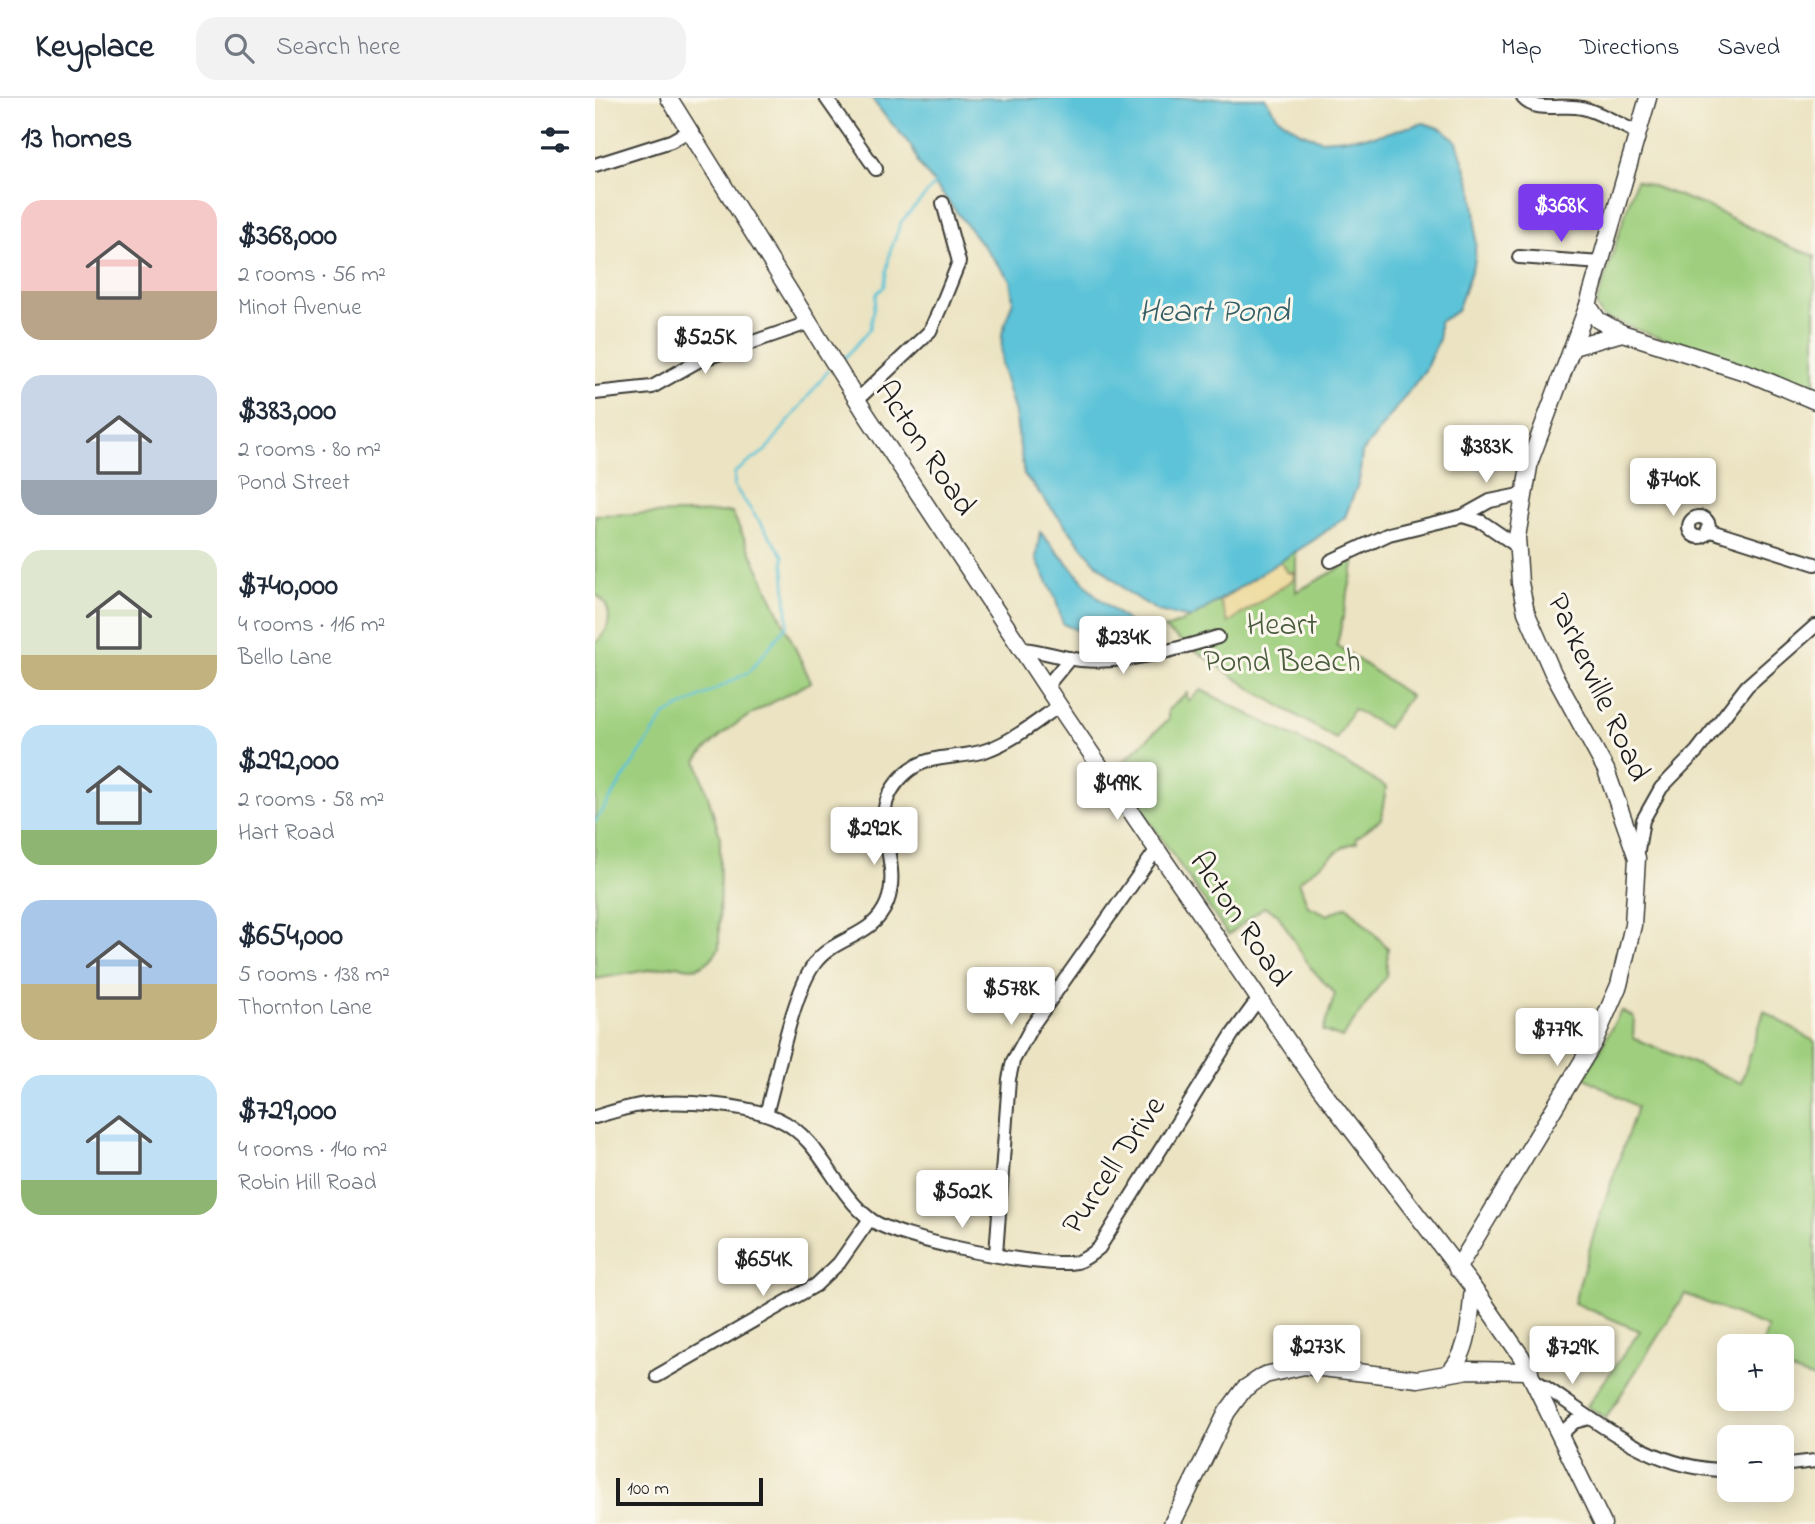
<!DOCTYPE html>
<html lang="en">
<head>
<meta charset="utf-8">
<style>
  body { margin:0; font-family:"Indie Flower",sans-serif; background:#f2f2f3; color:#1f2937; height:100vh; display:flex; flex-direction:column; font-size:26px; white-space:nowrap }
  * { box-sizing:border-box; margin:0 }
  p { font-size:23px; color:#747a83 }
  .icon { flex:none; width:38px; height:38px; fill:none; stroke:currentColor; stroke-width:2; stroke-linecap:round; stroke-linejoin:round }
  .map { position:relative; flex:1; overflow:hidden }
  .details { display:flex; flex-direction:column; background:#fff; width:595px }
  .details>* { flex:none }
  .fabs { position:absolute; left:1122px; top:1236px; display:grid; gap:14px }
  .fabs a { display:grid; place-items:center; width:77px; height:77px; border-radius:14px; background:#fff; box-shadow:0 4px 18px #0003; font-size:35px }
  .scale { position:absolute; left:21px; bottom:18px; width:147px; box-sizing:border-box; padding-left:7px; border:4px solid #1c1c1c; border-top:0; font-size:19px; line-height:24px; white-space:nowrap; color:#1c1c1c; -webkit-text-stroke:5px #fbf7ec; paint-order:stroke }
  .price { position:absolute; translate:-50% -60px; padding:0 16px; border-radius:7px; background:#fff; color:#222; font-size:23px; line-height:46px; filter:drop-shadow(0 2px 4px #0008) }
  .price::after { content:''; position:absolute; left:50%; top:42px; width:21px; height:16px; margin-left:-10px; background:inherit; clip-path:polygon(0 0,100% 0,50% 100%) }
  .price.active { background:#7c3aed; color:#fff }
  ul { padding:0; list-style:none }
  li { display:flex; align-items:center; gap:21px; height:175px; padding:0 21px }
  li span { display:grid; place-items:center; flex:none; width:196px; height:140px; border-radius:21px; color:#555 }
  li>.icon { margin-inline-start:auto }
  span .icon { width:84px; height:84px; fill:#fffc; stroke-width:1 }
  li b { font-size:30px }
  h2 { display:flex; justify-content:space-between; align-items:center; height:84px; padding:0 21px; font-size:30px }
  header { display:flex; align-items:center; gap:42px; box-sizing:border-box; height:98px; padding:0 35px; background:#fff; border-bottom:2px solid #e0e1e3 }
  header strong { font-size:33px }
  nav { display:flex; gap:38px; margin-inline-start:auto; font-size:24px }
  .search { width:490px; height:63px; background:#f2f2f3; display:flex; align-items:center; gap:18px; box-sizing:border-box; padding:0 24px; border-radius:21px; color:#747a83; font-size:26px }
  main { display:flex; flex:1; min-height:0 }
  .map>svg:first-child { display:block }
  .green { fill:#9fcf7e; stroke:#5e764d; stroke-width:2 }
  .sand { fill:#eeda9e; stroke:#857b5d; stroke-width:2 }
  .water { fill:#5bc3d8; stroke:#3c707a; stroke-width:2 }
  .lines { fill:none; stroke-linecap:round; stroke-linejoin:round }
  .stream { stroke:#5bc3d8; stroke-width:2.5 }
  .street-casing { stroke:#3b3a35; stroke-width:16 }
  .secondary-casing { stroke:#3b3a35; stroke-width:19 }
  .street { stroke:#fff; stroke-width:12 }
  .secondary { stroke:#fff; stroke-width:16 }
  .labels { text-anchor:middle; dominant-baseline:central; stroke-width:6; stroke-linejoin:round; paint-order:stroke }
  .street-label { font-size:32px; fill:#1c1c1c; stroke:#fbf7ec }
  .park-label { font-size:32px; fill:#4a5b3e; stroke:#fbf7ec }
  .water-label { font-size:33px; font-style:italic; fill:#355f67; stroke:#fbf7ec }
</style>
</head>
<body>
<header>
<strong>Keyplace</strong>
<div class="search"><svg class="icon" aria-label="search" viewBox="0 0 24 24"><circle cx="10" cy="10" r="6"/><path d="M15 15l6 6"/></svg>Search here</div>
<nav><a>Map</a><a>Directions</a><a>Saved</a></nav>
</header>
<main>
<section class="details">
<h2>13 homes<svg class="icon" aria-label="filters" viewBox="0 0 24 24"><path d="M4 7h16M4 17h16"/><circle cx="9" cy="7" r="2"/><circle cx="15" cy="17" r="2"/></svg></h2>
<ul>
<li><span style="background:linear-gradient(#f6c9c9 65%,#b9a48a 0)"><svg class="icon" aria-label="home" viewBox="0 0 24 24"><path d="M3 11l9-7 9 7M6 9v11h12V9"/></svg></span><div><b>$368,000</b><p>2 rooms · 56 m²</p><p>Minot Avenue</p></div></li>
<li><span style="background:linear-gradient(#c9d6e8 75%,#9aa5b1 0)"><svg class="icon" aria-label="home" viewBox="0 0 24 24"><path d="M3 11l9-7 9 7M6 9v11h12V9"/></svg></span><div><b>$383,000</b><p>2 rooms · 80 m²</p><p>Pond Street</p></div></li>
<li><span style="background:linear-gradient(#dfe7d0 75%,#c2b280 0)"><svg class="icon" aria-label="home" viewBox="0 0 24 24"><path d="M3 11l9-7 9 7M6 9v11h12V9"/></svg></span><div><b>$740,000</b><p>4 rooms · 116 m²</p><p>Bello Lane</p></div></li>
<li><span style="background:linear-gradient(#bfe0f5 75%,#8fb573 0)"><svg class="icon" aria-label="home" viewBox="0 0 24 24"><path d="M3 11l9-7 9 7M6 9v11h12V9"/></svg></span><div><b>$292,000</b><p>2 rooms · 58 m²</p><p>Hart Road</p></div></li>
<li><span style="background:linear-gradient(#a9c7e8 60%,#c2b280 0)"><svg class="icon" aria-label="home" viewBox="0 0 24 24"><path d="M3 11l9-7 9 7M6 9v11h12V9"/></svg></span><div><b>$654,000</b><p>5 rooms · 138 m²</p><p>Thornton Lane</p></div></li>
<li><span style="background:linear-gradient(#bfe0f5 75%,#8fb573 0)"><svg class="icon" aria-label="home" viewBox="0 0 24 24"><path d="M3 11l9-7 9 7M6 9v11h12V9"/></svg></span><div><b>$729,000</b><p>4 rooms · 140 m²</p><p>Robin Hill Road</p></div></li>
</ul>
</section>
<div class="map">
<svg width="1220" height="1426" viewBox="0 0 1220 1426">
  <rect width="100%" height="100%" fill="#fbf7ec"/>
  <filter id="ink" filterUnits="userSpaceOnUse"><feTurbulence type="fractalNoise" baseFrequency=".0143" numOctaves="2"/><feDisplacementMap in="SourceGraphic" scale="14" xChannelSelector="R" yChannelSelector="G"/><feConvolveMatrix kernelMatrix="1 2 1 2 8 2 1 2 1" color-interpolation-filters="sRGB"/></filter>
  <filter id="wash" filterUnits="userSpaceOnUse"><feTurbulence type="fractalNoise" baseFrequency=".00686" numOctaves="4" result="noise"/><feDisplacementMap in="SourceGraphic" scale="28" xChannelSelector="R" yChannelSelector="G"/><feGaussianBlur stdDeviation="1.57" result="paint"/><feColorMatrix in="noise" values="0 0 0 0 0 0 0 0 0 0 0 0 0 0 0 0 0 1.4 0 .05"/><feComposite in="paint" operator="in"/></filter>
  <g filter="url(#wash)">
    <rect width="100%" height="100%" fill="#ebe3c1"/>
    <!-- green -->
    <g class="green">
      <path d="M1041 82 1114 109 1190 147 1220 158V297L1008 219 1001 208Z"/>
      <path d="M137 414 216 584C176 606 130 625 102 662L125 738 124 850C115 866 101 875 83 867L0 881V545C18 531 19 509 0 496V417Z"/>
      <path d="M701 453V494L760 462 742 547 815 598 792 630 758 611 741 641 655 590 569 531 596 520Z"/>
      <path d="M606 592 739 659 791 689 786 721 761 740 762 744 750 748 704 783 713 808 733 817 752 808 793 850 791 878 747 940 728 933 740 896 715 869 682 815 669 809 633 837 519 672 573 622V612L592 595 593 604Z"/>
      <path d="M1026 913 1039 919 1038 940 1146 985 1169 913 1220 944V1281L1187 1270 1186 1248H1167L1173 1230 1090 1196 1011 1320 992 1308 1045 1233 979 1205 999 1135 1042 1009 989 979Z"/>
    </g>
    <!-- sand -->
    <path class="sand" d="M685 462 693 475 698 474 699 481 633 525 625 503Z"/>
    <!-- water -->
    <g class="water">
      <path d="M277 0H670L683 19 705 34 726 42 779 38 829 25 849 32 862 44 877 90 881 120 880 162 862 213 844 224V241L830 272 767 355 764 383 750 419 719 442 596 520 563 513 531 493 498 462 429 376 420 315 406 267 407 236 418 202 415 182 323 65C321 45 289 22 277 0Z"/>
      <path d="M445 434 501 498 557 543 516 547 468 526 460 499 441 461Z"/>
    </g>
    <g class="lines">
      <!-- stream -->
      <g class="stream">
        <path d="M249 261 275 231 282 195 289 189 295 154 306 124 341 85"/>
        <path d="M0 724 70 617 154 574 193 526 188 457 139 388 140 374 170 353 233 273"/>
      </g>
    </g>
  </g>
  <g filter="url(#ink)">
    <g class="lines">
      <!-- street casing -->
      <g class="street-casing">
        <g id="street">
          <path d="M231 0 281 71"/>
          <path d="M928 0C942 16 969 5 987 10 1005 14 1025 27 1043 35"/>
          <path d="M0 67 76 43 92 34"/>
          <path d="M924 159 1006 165"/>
          <path d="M0 295 57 289 103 263 213 225"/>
          <path d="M262 302 335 233 347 206 364 164 348 105"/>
          <path d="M868 418 887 424 922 448"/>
          <circle cx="1104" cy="429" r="10"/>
          <path d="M1113 432 1220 466"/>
          <path d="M736 463 794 436 868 418 895 403 929 396"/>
          <path d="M428 551C449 553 466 560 486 562 534 566 578 552 623 539"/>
          <path d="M452 588 475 560"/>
          <path d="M1042 758 1048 722 1066 690 1102 653 1152 588 1220 528"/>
          <path d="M171 1016C182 978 198 894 220 865 240 838 278 840 292 805 310 758 264 717 311 675 334 654 365 662 392 652 418 643 441 624 464 608"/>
          <path d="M0 1019C17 1014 34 1008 52 1006 86 1002 151 1006 183 1021 227 1041 238 1093 275 1121 302 1142 449 1171 482 1164 491 1161 497 1156 504 1150L637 937 664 900"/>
          <path d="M401 1156 414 981 418 963 437 928 562 751"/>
          <path d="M62 1278 221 1187 244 1165 275 1121"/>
          <path d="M941 1283C1002 1323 1057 1373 1134 1372"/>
          <path d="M966 1336 979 1324 994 1320"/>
          <path d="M1186 1367 1220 1363"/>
        </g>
      </g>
      <!-- secondary casing -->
      <g class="secondary-casing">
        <g id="secondary">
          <path d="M74 0 271 316 472 620 722 986 885 1199 926 1258 1008 1426"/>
          <path d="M993 207 1003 222 1027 235"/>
          <path d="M978 249 1027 235 1156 276 1220 303"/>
          <path d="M862 1171 999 944 1024 887 1038 827 1042 760 1011 672 958 575 931 514 925 485 922 439 935 363 993 207 1053 0"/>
          <path d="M852 1276C875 1257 875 1217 878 1190"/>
          <path d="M577 1426 632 1314 649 1291 670 1277 709 1268 823 1281 874 1272 935 1273"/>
        </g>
      </g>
      <!-- street -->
      <use href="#street" class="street"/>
      <!-- secondary -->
      <use href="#secondary" class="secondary"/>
    </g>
  </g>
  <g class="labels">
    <!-- street labels -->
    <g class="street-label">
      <text transform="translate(329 351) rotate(56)">Acton Road</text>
      <text transform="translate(1002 590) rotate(65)">Parkerville Road</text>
      <text transform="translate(644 822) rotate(56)">Acton Road</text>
      <text transform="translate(520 1068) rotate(-56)">Purcell Drive</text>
    </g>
    <!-- park labels -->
    <g class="park-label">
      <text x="687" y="528">Heart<tspan x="687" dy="37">Pond Beach</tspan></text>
    </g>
    <!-- water labels -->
    <g class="water-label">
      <text x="619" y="215">Heart Pond</text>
    </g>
  </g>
</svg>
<div class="fabs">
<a>+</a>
<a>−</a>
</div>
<div class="scale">100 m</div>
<b class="price active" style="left:966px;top:146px">$368K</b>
<b class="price" style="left:110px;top:278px">$525K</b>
<b class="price" style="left:891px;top:387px">$383K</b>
<b class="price" style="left:1078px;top:420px">$740K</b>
<b class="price" style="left:528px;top:578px">$234K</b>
<b class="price" style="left:522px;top:724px">$499K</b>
<b class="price" style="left:279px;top:769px">$292K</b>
<b class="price" style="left:416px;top:929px">$578K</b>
<b class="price" style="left:962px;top:970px">$779K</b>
<b class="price" style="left:367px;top:1132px">$502K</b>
<b class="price" style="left:168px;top:1200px">$654K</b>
<b class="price" style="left:722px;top:1287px">$273K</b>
<b class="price" style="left:977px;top:1288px">$729K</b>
</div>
</main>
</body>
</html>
